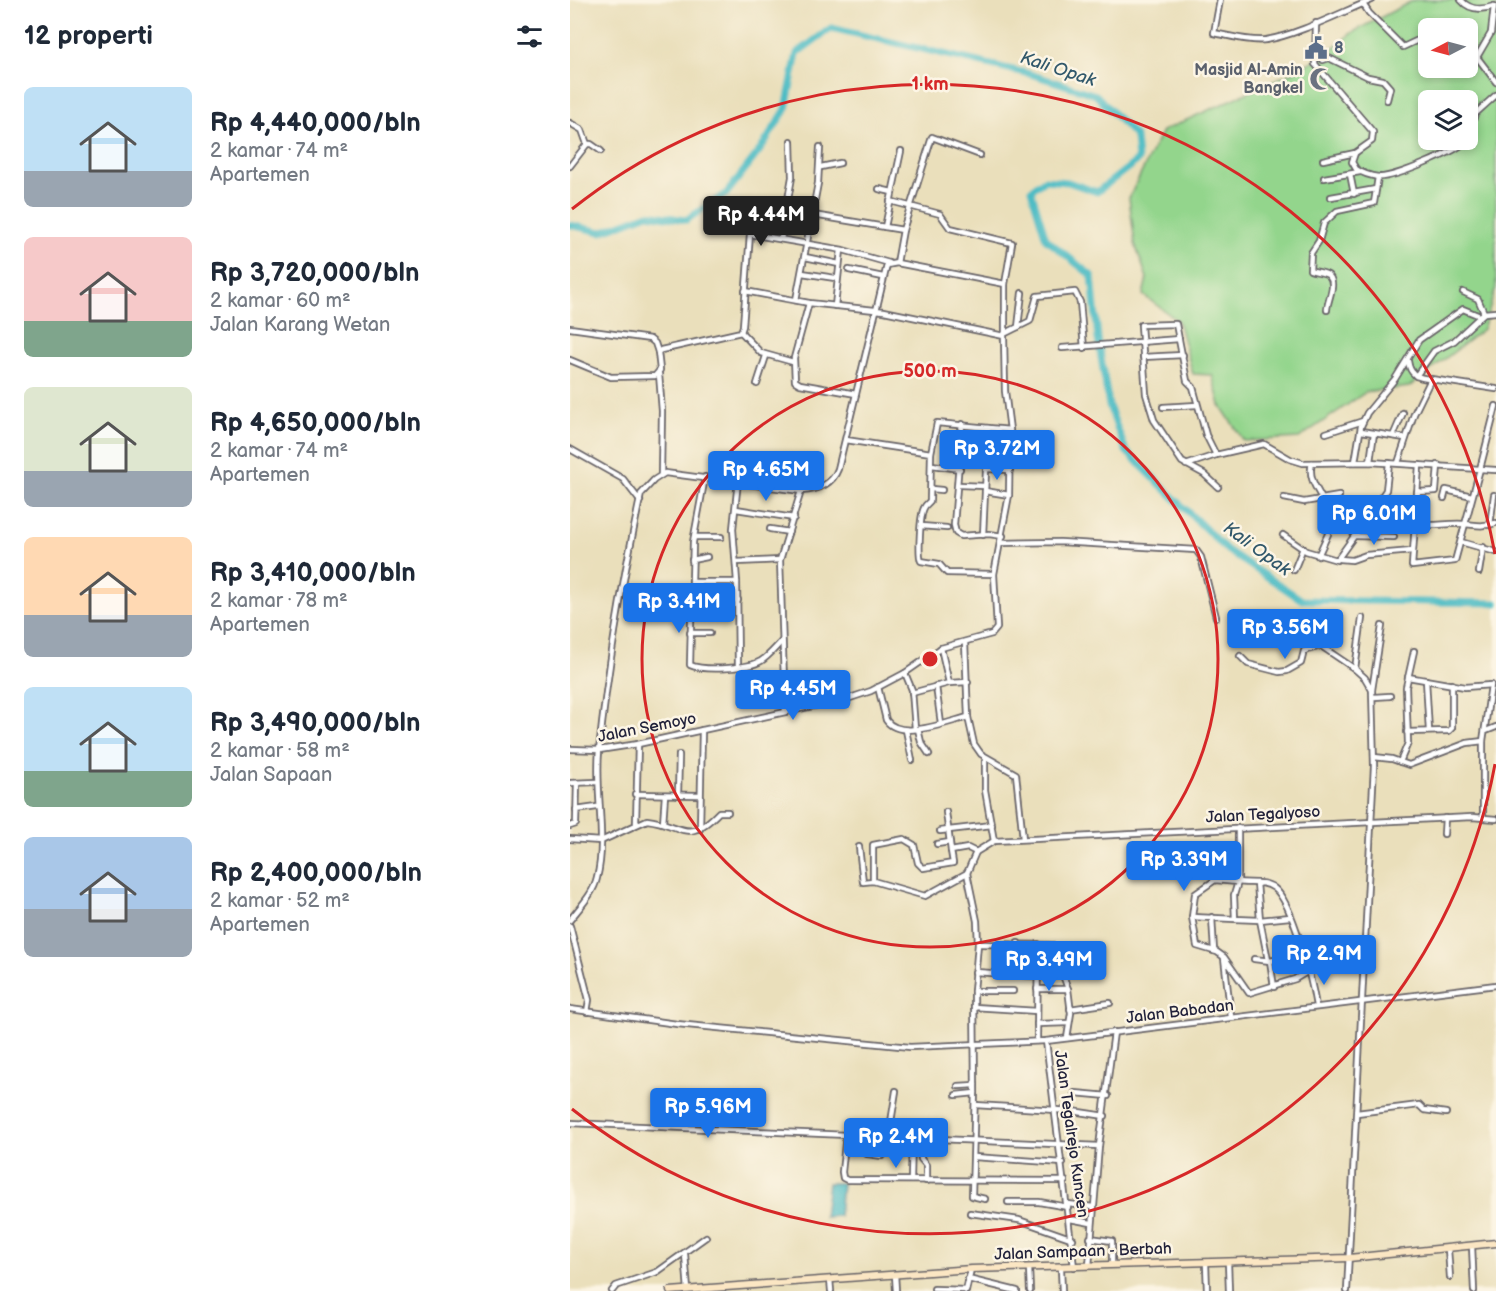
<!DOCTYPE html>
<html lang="id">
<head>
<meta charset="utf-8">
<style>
  body { margin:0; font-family:"Balsamiq Sans",sans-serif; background:#f6f6f7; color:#1f2937; height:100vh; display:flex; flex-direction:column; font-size:22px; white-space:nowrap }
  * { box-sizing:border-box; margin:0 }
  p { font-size:20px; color:#747a83 }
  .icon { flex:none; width:33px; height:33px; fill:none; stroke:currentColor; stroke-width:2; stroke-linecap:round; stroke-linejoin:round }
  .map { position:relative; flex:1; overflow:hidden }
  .details { display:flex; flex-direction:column; background:#fff; width:570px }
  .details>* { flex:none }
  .needle { width:39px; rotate:264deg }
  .buttons { position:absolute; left:848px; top:18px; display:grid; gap:12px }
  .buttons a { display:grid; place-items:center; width:60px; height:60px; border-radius:9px; background:#fff; box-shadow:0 3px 9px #0003; font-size:30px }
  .price { position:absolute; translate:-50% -51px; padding:0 14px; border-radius:6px; background:#1a73e8; color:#fff; font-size:20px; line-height:39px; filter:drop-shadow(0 2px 3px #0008) }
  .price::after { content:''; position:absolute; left:50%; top:36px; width:18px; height:14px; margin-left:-9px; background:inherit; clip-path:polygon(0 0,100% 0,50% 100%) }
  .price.current { background:#222; color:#fff }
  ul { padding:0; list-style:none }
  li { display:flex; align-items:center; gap:18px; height:150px; padding:0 24px }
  li span { display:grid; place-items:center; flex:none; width:168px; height:120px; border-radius:9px; color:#555 }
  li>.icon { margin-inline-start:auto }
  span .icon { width:72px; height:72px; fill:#fffc; stroke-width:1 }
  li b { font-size:26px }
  h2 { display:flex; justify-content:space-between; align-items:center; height:72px; padding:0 24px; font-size:26px }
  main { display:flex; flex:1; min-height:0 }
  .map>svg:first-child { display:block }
  .green { fill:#93d58c; stroke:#5a7c64; stroke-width:1.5; fill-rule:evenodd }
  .water { fill:#4ebcc4; stroke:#386f80; stroke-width:1.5 }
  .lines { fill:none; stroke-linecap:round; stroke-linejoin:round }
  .river { stroke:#4ebcc4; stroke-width:7 }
  .minor-casing { stroke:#686468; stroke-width:8 }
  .secondary-casing { stroke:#686468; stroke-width:9 }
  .minor { stroke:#fff; stroke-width:4.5 }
  .secondary { stroke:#fbe6c3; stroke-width:6 }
  .ring { fill:none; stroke:#d62828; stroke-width:3 }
  .labels { text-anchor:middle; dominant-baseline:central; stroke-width:5; stroke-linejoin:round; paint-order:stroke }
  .service-label { font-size:16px; font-weight:bold; fill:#4e5e75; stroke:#fcf5e5; text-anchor:start }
  .worship-label { font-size:16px; font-weight:bold; fill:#5b616d; stroke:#fcf5e5; text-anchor:end }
  .street-label { font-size:16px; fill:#22223b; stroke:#fcf5e5 }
  .water-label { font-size:18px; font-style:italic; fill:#31586b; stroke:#fcf5e5 }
  .centre { fill:#d62828; stroke:#fcf5e5; stroke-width:3 }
  .ring-label { font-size:18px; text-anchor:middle; font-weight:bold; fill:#d62828; stroke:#fcf5e5; stroke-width:5; stroke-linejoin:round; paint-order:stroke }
</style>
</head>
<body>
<main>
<section class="details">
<h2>12 properti<svg class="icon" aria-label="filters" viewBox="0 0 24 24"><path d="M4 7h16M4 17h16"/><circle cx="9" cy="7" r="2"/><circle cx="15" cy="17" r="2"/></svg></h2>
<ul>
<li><span style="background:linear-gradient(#bfe0f5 70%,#9aa5b1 0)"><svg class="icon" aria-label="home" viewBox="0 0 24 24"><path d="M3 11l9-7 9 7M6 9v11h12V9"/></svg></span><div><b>Rp 4,440,000/bln</b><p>2 kamar · 74 m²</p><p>Apartemen</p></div></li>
<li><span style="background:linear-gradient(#f6c9c9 70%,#7fa58c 0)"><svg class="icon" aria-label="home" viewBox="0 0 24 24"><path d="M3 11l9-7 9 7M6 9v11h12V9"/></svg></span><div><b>Rp 3,720,000/bln</b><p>2 kamar · 60 m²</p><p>Jalan Karang Wetan</p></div></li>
<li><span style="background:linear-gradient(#dfe7d0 70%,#9aa5b1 0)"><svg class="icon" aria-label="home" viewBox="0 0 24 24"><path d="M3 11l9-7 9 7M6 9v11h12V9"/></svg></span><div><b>Rp 4,650,000/bln</b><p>2 kamar · 74 m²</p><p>Apartemen</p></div></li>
<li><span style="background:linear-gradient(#ffd9b3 65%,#9aa5b1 0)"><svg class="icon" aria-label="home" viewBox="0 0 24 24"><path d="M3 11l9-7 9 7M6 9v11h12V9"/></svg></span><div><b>Rp 3,410,000/bln</b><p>2 kamar · 78 m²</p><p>Apartemen</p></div></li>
<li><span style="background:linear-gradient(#bfe0f5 70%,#7fa58c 0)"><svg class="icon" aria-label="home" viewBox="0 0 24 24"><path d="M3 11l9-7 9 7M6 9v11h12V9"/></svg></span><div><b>Rp 3,490,000/bln</b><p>2 kamar · 58 m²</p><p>Jalan Sapaan</p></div></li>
<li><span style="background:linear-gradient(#a9c7e8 60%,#9aa5b1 0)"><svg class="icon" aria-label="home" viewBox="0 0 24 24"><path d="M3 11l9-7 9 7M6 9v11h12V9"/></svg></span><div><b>Rp 2,400,000/bln</b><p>2 kamar · 52 m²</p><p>Apartemen</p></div></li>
</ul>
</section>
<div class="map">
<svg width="926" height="1291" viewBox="0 0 926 1291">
  <rect width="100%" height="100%" fill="#fcf5e5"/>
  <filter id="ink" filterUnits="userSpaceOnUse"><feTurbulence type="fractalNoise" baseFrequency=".0167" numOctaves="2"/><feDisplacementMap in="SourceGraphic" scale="12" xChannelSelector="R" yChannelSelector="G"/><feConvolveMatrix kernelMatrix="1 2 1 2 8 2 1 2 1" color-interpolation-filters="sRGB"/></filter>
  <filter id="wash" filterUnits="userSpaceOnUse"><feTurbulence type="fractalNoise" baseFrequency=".008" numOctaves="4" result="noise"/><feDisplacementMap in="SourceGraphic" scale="24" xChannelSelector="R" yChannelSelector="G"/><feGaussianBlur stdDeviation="1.35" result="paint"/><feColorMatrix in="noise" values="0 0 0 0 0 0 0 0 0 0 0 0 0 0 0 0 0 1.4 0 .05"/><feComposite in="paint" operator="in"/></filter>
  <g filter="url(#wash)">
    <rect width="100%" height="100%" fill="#eadfbb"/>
    <!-- green -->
    <path class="green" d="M844 0H926V288L913 329 839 387 796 392 729 438 674 441 650 405 642 375 623 374 608 321 573 295 577 278 565 244 559 198 592 131 721 73 755 54 783 32ZM858 28H897V68H858ZM858 100H897V140H858Z"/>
    <!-- water -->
    <path class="water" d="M258 1183H272L269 1216 254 1217Z"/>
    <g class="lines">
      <!-- river -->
      <path class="river" d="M0 225 31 232 78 214 116 220 156 194 190 150 216 109 227 53 261 28 460 74 526 95 566 137 568 160 527 192 498 182 474 180 461 190 476 239 522 276 528 339 539 406 556 451 657 550 732 600 926 603"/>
    </g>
  </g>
  <g filter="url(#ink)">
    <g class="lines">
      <!-- minor casing -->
      <g class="minor-casing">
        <g id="minor">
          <path d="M650 0 644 33C660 36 680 42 696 40 727 35 772 12 802 0"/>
          <path d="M891 0C900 11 912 10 924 6"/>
          <path d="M793 4 799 13 833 47 848 40 858 45"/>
          <path d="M924 6 921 33 907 57 926 82"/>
          <path d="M746 23 745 64 803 132 802 141 785 153 782 162 786 169C792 173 801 176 808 177 822 179 889 151 897 140"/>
          <path d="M897 56 907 57"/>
          <path d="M753 60 759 58 798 77 813 80 820 88 817 100"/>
          <path d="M0 123 12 130 17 144"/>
          <path d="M897 139 905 114 926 95"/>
          <path d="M753 160 785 153"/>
          <path d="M0 166 17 144H21L31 151"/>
          <path d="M251 167 270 163"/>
          <path d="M780 174 784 194"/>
          <path d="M754 178 790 172"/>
          <path d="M309 189 322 192"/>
          <path d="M761 197 806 189"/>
          <path d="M320 201 370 214 380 228 442 243 435 284V332"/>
          <path d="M243 215 333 230 362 137 410 155"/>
          <path d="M315 227 331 151"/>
          <path d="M211 239 222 177 221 141"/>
          <path d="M235 257 269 264"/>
          <path d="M327 263 333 230"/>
          <path d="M279 270 313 277"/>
          <path d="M232 273 265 278"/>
          <path d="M893 292 908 299 914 313 926 312"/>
          <path d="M226 300 248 183 250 147"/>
          <path d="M239 303 224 358 225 381 230 384 286 394"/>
          <path d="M265 306 271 250"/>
          <path d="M757 310C757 301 767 284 759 276 756 272 745 272 740 270L741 253 749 241 754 223 767 211 804 203 808 177"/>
          <path d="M448 327 460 321 467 296 505 292 510 302 514 348"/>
          <path d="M0 328 80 339 85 343 88 352"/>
          <path d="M171 332 191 353 223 362"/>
          <path d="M434 334 448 327 452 293"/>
          <path d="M492 348 609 339"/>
          <path d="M573 357 613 355"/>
          <path d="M0 360 41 377 85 376 90 370 88 352 91 350 171 332 173 326 180 234 273 250 319 263"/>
          <path d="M89 374 92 411 91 474"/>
          <path d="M846 376 864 351 884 341 914 313"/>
          <path d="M861 379 926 389"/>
          <path d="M187 384 196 356"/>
          <path d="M926 406 910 469 926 470"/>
          <path d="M593 407 627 405"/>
          <path d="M392 424 384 525 386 533 391 536 419 534 433 536"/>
          <path d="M791 431 835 438"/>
          <path d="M756 433 793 421"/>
          <path d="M823 436 833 413"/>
          <path d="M276 440 361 453"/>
          <path d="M0 449 53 479 70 501"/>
          <path d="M785 462 791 426 797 413 825 379 849 340 893 309 910 316"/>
          <path d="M800 462 804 433"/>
          <path d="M742 463C736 483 756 497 759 517L797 518 816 490 819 463"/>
          <path d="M828 463 844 414 861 379C847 378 840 375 838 361"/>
          <path d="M362 465 390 469"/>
          <path d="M616 465 646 455"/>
          <path d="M849 465 845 524C861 527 877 523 893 524 908 525 911 527 926 523"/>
          <path d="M417 469 440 470"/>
          <path d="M135 477 123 542 120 665C134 671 177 669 191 661 199 656 205 648 212 641"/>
          <path d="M389 485 415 486"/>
          <path d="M648 487 634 474 612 462 584 420 576 394 571 325 606 324 617 381 623 387 636 435 646 455 694 444 720 459 733 463 800 462 910 469 885 561 842 566 845 524 811 518H797L767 560 736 551 713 535"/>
          <path d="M361 489 372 490"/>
          <path d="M415 491 439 495"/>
          <path d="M847 492 866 491 868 465"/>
          <path d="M714 498 734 502 769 496"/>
          <path d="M874 498 876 490 902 496"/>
          <path d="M166 509 224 518"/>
          <path d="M920 525 924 495"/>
          <path d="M351 526 377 528"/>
          <path d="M200 529 219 532"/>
          <path d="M413 535 418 428"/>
          <path d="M785 536 824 537"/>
          <path d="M124 537H151"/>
          <path d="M891 542 926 552"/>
          <path d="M431 543 490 542 626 550 631 557 646 617"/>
          <path d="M748 556 758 534 759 517"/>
          <path d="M770 559 782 560 796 555 842 551"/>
          <path d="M122 560 137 557"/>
          <path d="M166 562 210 560"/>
          <path d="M724 570 733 548"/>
          <path d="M909 572 913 547"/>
          <path d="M424 574 377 573 369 564 351 561C348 555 350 515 354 508 355 505 358 503 360 501L361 453 367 423 440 430"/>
          <path d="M122 582H167"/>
          <path d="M121 600H168"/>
          <path d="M120 633H140"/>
          <path d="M670 656 678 664 709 672 717 671 731 663 734 651 751 646 785 669 795 678 802 690 804 766 777 1291"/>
          <path d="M168 666 167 582 163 529 168 481"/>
          <path d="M785 669 792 618"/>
          <path d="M335 673 342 690 345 729"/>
          <path d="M838 677 895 687 921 685"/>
          <path d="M856 680 859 731"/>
          <path d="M379 683 398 682"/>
          <path d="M366 686 371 724"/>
          <path d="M308 687 316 720C330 741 378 722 398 717L395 642"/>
          <path d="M802 690 812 626"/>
          <path d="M342 693 379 683 371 648"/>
          <path d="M804 697 820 696"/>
          <path d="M215 711 210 560 231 491"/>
          <path d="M398 717 404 744 411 754 446 774 453 839"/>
          <path d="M348 729 351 742 359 754"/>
          <path d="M336 730 342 760"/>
          <path d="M916 731 926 727"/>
          <path d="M837 732 879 731 882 728V684"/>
          <path d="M0 749 29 750 68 744 280 698 301 691 335 673 371 648 422 634 427 628 424 574 439 495 440 430 435 391 434 336 314 311 239 303 175 291"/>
          <path d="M804 757 822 759 839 765 897 743 913 741 921 685"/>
          <path d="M415 758V790L424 841"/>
          <path d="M830 762 838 743 836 687 844 651"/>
          <path d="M0 783 27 782"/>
          <path d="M65 794 129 795"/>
          <path d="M108 795 109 755"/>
          <path d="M6 810 27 807"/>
          <path d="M376 812 381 851"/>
          <path d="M913 818V741"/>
          <path d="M66 823 68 744"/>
          <path d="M93 823 95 795"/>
          <path d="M0 826 6 824 7 783"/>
          <path d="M668 828V882C679 884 694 880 704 888 723 902 742 982 746 1006"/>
          <path d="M130 829 132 730"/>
          <path d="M370 831 422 825"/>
          <path d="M874 834 875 818"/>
          <path d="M0 839 31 841 77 820C114 824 116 846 149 812H158"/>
          <path d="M367 844 380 842"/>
          <path d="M289 847 293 882 303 881 355 896 397 873"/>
          <path d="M303 881V845L334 839 344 845 348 863 353 868 383 863 381 851 398 848 406 852"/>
          <path d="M687 883 690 920 665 919 664 895 668 882 645 880 625 894 622 917 627 946 647 952 654 957 679 993 725 979 740 970"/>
          <path d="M622 917 665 919"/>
          <path d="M642 917 644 951"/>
          <path d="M0 920C9 908 24 893 27 878 37 839 25 793 29 751 38 665 53 578 71 494L84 480 95 473 231 491C247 490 262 485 268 469L317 265 327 263 435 284"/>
          <path d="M0 926 19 1000 17 1012"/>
          <path d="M408 944 482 945 498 989"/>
          <path d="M654 958 661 1017"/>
          <path d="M684 959 700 961 734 954"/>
          <path d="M698 960 690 920 720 917"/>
          <path d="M700 961 704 987"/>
          <path d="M405 972 467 976"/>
          <path d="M447 974 448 943"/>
          <path d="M467 989H498L501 1013 497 1038"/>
          <path d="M404 991H443"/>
          <path d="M404 1007 467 1011"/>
          <path d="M0 1009 107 1024 340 1047 476 1041 926 985"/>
          <path d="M500 1009 540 1003"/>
          <path d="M467 1024 499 1023"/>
          <path d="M467 1041 468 944"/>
          <path d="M476 1041 504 1267"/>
          <path d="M388 1086 405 1085"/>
          <path d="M505 1093 538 1096"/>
          <path d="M386 1095 405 1093"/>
          <path d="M405 1105 502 1111 535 1116"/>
          <path d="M787 1113 849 1105 854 1110 876 1113"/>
          <path d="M0 1123 529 1146"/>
          <path d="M276 1134 272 1172 273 1178 277 1180 495 1181"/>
          <path d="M350 1137 351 1159 356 1165V1181"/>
          <path d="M297 1154 312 1156 316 1153 326 1091"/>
          <path d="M404 1157 493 1163"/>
          <path d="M341 1180 342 1137"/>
          <path d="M415 1199 402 1196 405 1091 404 991 408 944 407 921 397 873 406 852 424 841 902 817 926 819"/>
          <path d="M438 1202H469L498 1207"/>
          <path d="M498 1204 523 1207"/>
          <path d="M400 1213 449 1220 503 1239"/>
          <path d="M500 1219 521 1223"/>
          <path d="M520 1238 542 1241V1265"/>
          <path d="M902 1246 904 1291"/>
          <path d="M878 1249 880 1277"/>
          <path d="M115 1254 118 1290"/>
          <path d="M658 1262 659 1291"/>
          <path d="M636 1263 637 1291"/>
          <path d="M519 1266 529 1146 544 1032"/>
          <path d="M459 1268 460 1291"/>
          <path d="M491 1269 492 1291"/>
          <path d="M325 1274 326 1291"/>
          <path d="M260 1279 261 1291"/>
          <path d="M398 1279 447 1291"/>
          <path d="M364 1289 396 1290"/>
          <path d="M42 1291 46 1286 87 1272 136 1237"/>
          <path d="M396 1291 401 1269"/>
        </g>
      </g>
      <!-- secondary casing -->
      <g class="secondary-casing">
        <path id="secondary" d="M100 1291 401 1269 779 1258 926 1243"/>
      </g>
      <!-- minor -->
      <use href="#minor" class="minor"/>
      <!-- secondary -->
      <use href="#secondary" class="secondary"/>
    </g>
  </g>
  <!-- distance rings -->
  <g class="ring">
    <circle cx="360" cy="659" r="288"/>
    <path d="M925 764A575 575 0 0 1 2 1109M2 209A575 575 0 0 1 925 554"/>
  </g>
  <!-- icons -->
  <defs>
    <g id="civic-bare" transform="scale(1.8)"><path d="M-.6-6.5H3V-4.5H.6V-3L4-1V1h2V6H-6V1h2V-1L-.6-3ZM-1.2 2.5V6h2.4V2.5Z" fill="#5c6f8a" stroke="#fcf5e5" stroke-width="2.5" paint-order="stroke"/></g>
    <g id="mosque-bare" transform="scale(1.8)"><path d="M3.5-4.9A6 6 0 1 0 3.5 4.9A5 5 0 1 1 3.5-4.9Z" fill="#6b7280" stroke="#fcf5e5" stroke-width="2.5" paint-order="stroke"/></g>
  </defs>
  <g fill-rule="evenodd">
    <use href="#civic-bare" x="746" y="48"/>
    <use href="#mosque-bare" x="751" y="79"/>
  </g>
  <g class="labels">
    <!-- service labels -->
    <g class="service-label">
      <text x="764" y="48">8</text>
    </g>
    <!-- worship labels -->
    <g class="worship-label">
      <text x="733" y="70">Masjid Al-Amin<tspan x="733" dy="18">Bangkel</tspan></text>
    </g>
    <!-- street labels -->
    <g class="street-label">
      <text transform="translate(77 728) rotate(-11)">Jalan Semoyo</text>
      <text transform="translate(693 815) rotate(-3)">Jalan Tegalyoso</text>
      <text transform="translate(610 1012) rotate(-7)">Jalan Babadan</text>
      <text transform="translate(501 1134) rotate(82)">Jalan Tegalrejo Kuncen</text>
      <text transform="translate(513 1252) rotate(-2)">Jalan Sampaan - Berbah</text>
    </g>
    <!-- water labels -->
    <g class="water-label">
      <text transform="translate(488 69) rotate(18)">Kali Opak</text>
      <text transform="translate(687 549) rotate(36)">Kali Opak</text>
    </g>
  </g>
  <circle cx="360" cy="659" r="9" class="centre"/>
  <g class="ring-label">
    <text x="360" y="90">1 km</text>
    <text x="360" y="377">500 m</text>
  </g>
</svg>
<div class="buttons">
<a><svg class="needle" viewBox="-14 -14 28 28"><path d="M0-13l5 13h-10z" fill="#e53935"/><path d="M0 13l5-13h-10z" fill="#747a83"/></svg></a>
<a><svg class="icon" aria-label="layers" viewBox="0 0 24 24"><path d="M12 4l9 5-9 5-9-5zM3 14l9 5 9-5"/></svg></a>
</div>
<b class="price current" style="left:191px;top:247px">Rp 4.44M</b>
<b class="price" style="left:427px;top:481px">Rp 3.72M</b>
<b class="price" style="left:196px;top:502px">Rp 4.65M</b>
<b class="price" style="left:804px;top:546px">Rp 6.01M</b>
<b class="price" style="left:109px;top:634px">Rp 3.41M</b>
<b class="price" style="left:715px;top:660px">Rp 3.56M</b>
<b class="price" style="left:223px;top:721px">Rp 4.45M</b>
<b class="price" style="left:614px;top:892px">Rp 3.39M</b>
<b class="price" style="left:754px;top:986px">Rp 2.9M</b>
<b class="price" style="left:479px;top:992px">Rp 3.49M</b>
<b class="price" style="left:138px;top:1139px">Rp 5.96M</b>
<b class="price" style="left:326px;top:1169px">Rp 2.4M</b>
</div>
</main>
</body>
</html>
